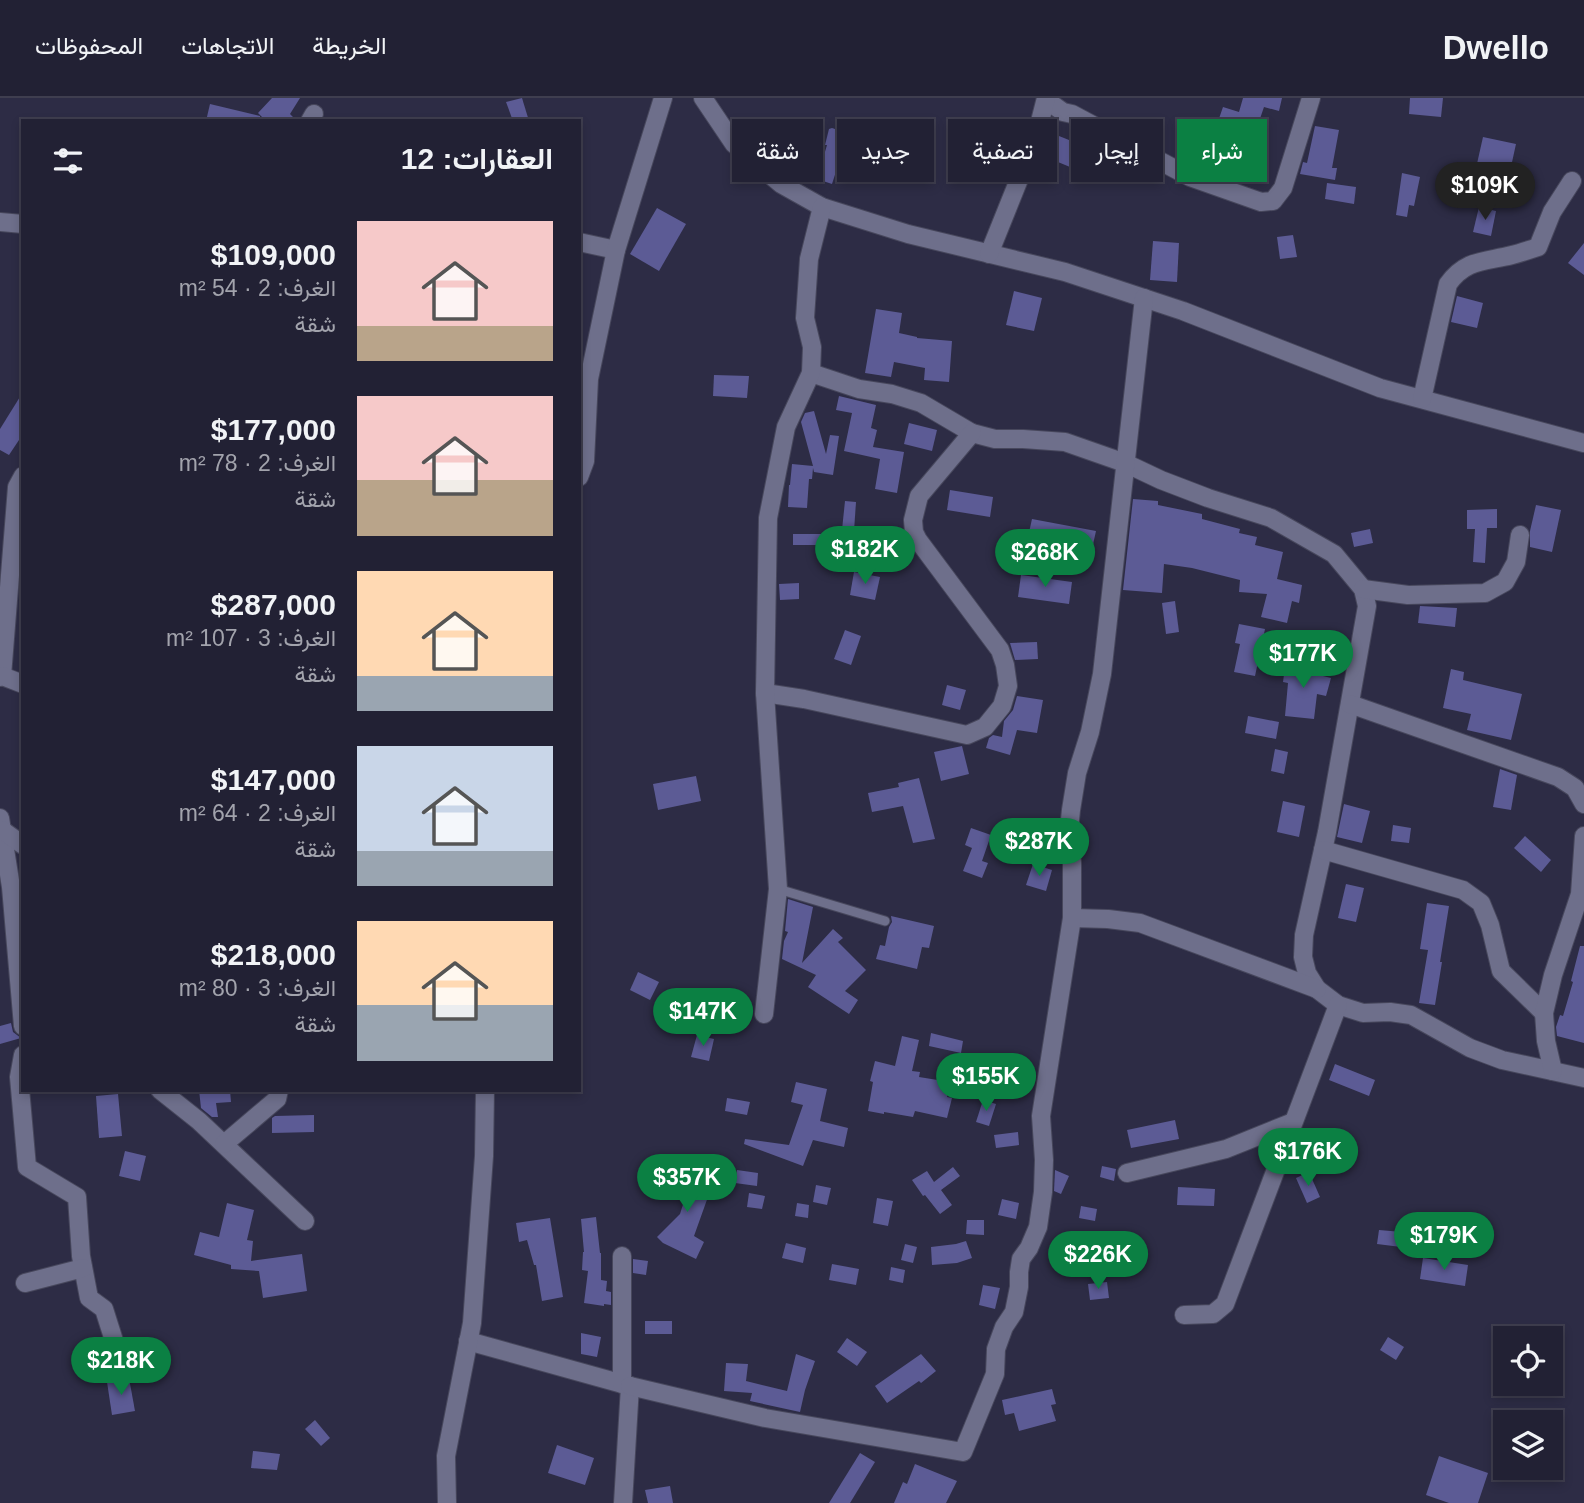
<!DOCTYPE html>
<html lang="ar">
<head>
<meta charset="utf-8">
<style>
  body { margin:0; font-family:Helvetica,Vazirmatn,sans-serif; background:#2a293c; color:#f1f3f6; direction:rtl; height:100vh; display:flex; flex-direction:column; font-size:26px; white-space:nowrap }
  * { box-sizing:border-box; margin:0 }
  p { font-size:23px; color:#a2a3ac }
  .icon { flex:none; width:38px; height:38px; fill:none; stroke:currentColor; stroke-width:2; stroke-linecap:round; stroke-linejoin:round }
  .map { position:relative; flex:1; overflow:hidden; direction:ltr }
  .panel { position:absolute; left:21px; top:21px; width:560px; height:973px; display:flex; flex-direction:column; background:#222134; border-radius:0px; box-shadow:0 4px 10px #0003,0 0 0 2px #3f3e4f; direction:rtl }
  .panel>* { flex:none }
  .banner { position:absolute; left:602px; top:21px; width:665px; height:63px; direction:rtl; display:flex; gap:14px }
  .tools { position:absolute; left:1493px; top:1228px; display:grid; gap:14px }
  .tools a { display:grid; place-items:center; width:70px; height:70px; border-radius:0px; background:#222134; box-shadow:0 4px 10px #0003,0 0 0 2px #3f3e4f; font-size:35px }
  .price { position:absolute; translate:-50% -60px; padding:0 16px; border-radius:24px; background:#0b8043; color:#fff; font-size:23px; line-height:46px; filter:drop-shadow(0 2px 4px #0008) }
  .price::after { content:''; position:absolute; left:50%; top:42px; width:21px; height:16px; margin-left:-10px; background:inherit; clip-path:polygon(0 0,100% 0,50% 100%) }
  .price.selected { background:#222; color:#fff }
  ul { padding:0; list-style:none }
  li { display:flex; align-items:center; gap:21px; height:175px; padding:0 28px }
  li span { display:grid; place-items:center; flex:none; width:196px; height:140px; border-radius:0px; color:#555 }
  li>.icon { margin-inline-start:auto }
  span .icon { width:84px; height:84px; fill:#fffc; stroke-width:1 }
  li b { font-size:30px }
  h2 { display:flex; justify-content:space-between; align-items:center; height:84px; padding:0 28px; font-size:30px }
  .pill { padding:0 24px; border-radius:0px; background:#222134; box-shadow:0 4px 10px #0003,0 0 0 2px #3f3e4f; font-size:24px; line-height:63px }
  .pill.selected { background:#0b8043; color:#fff }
  header { display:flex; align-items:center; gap:42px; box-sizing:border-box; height:98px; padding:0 35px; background:#222134; border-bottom:2px solid #3f3e4f }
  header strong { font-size:33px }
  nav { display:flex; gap:38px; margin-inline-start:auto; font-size:24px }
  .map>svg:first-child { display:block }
  .building { fill:#5c5b95 }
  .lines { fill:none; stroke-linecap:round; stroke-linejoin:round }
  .lane-casing { stroke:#47475c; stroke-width:11 }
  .street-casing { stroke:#47475c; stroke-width:20 }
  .lane { stroke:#6e6f8b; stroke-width:9 }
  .street { stroke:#6e6f8b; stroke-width:18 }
</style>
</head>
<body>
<header>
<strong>Dwello</strong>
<nav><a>الخريطة</a><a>الاتجاهات</a><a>المحفوظات</a></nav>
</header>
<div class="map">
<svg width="1584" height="1405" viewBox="0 0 1584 1405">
  <rect width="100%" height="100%" fill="#2d2c45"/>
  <!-- building -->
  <g class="building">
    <path d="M272 0H300L290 16 297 23H266L258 15Z"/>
    <path d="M522 0 529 23H513L506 4Z"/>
    <path d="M1243 0H1282L1279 13 1264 9 1251 47 1241 44 1230 81 1206 73 1218 36 1214 35 1223 9 1239 14Z"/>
    <path d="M1410 0H1443L1441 19 1409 16Z"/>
    <path d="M210 6 260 18V23H206Z"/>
    <path d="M1315 28 1339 32 1332 70H1337L1335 82 1300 76 1303 64 1307 65Z"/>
    <path d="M832 30 841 33 835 56 841 58 832 86 817 81 827 47H825L829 31Z"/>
    <path d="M1049 34 1079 46 1070 69 1041 57Z"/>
    <path d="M786 38 797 41 785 75 777 68Z"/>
    <path d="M1089 38 1118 53 1108 69 1080 52Z"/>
    <path d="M1483 39 1516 46 1507 87 1474 79Z"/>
    <path d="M1402 75 1420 79 1414 108 1409 107 1407 119 1396 117Z"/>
    <path d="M1327 85 1356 89 1354 106 1325 101Z"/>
    <path d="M1479 109 1496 113 1491 138 1473 134Z"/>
    <path d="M657 110 686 126 659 173 630 156Z"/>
    <path d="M1293 137 1297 159 1280 161 1277 139Z"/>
    <path d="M1153 143 1179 145 1177 184 1150 182Z"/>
    <path d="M1584 145V177L1568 165Z"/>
    <path d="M1014 193 1042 200 1034 233 1006 227Z"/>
    <path d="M1457 198 1483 205 1477 230 1451 224Z"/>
    <path d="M876 211 902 215 899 235 917 239V240L952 243 949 284 924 282 925 270 894 264 891 279 865 275Z"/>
    <path d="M714 277 749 278 747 300 713 298Z"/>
    <path d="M23 294V336L9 357 0 352V331Z"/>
    <path d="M839 298 876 307 871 330 877 332 873 349 904 354 897 395 875 391 880 361 844 353 852 315 836 312Z"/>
    <path d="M814 313 826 356 830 337 839 338 833 377 814 374 813 370 812 381H809L807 410 788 409 789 387H790L792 366 813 368 801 324 805 315Z"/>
    <path d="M909 325 937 332 932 353 904 346Z"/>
    <path d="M950 392 993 399 990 419 947 412Z"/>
    <path d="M1133 401 1158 403V407L1202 416V421L1240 431 1239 435 1257 439 1255 447 1283 454 1277 481 1302 487 1299 505 1292 503 1287 525 1261 519 1267 496 1239 494 1240 482 1192 470 1164 466 1162 495 1123 492Z"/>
    <path d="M845 403 856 404 854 433 842 432Z"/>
    <path d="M1536 407 1561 412 1552 454 1530 449V433Z"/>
    <path d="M1497 411V430H1487L1485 465 1473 464 1475 431H1467V412Z"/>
    <path d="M1032 421 1096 433 1092 451 1028 439Z"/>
    <path d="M1370 431 1373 445 1354 449 1351 435Z"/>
    <rect x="793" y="436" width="55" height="11"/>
    <path d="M854 474 880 479 875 502 850 497Z"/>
    <path d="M1021 477 1072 484 1069 506 1018 499Z"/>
    <path d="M799 485V501L780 502 779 486Z"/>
    <path d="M1175 503 1179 534 1166 536 1162 505Z"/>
    <path d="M1420 508 1457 510 1455 529 1418 525Z"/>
    <path d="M1239 526 1265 531 1255 578 1234 574 1240 546 1235 545Z"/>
    <path d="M845 532 861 538 851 567 834 561Z"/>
    <path d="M1037 544 1038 561 1015 562 1010 545Z"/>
    <path d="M1286 562 1304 565 1303 573 1331 580 1326 598 1317 596 1314 621 1285 618 1288 585 1283 584Z"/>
    <path d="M1451 571 1464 574 1463 582 1522 596 1511 642 1467 632 1471 616 1443 610Z"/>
    <path d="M947 587 966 592 960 612 942 607Z"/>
    <path d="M1017 598 1043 602 1037 635 1017 632 1010 657 986 650 989 640 993 637 1002 639 1004 623 1013 612Z"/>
    <path d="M1248 618 1279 624 1276 641 1245 635Z"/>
    <path d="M962 648 969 676 941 683 934 654Z"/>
    <path d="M1275 651 1288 654 1284 676 1271 673Z"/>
    <path d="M1500 671 1517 677 1511 712 1493 709Z"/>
    <path d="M696 678 701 703 658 712 653 686Z"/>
    <path d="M919 680 935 741 913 745 903 708 872 714 868 695 899 689 898 685Z"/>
    <path d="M1283 703 1305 708 1299 739 1277 734Z"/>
    <path d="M1344 706 1370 713 1362 745 1337 739Z"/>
    <path d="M1393 727 1411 730 1409 745 1391 743Z"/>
    <path d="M971 730 991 737 982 763 988 765 982 780 963 773 972 750 965 747Z"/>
    <path d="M1525 738 1551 762 1541 774 1514 750Z"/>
    <path d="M1033 766 1052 772 1046 793 1026 787Z"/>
    <path d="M1346 786 1364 790 1356 824 1338 820Z"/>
    <path d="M788 801 813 809 802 865 833 831 843 840 838 844 866 872 845 893 858 902 849 916 808 889 816 877 782 861 784 843 788 834 785 833Z"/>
    <path d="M1427 805 1449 808 1440 864H1442L1435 907 1419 905 1428 852 1420 851Z"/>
    <path d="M891 818 934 828 929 850 922 849 917 871 876 861 880 847 885 848 889 829 892 824Z"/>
    <path d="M1580 848H1584V945L1557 938 1556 929 1560 917 1563 918 1573 884 1571 883Z"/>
    <path d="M638 874 659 884 650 902 630 892Z"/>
    <path d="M11 925 13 934 21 940 0 946V928Z"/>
    <path d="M931 935 963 943 961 955 929 948Z"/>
    <path d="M697 937 714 941 709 963 691 959Z"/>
    <path d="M902 938 919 942 912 973 920 974 919 979 950 984 947 999 952 1000 947 1020 915 1013 913 1019 884 1014V1016L868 1013 873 984 870 983 875 963 895 968Z"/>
    <path d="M996 957 1027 962 1024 980 993 975Z"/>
    <path d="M1335 966 1375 982 1369 998 1329 982Z"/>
    <path d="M796 984 827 991 820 1023 848 1030 844 1049 813 1042 803 1068 744 1046 745 1041 789 1047 803 1007 791 1004Z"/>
    <path d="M199 992H230L231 1004 216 1005 218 1019H212L201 1010Z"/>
    <path d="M118 996 122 1038 99 1040 96 998Z"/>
    <path d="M727 1000 750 1004 747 1017 725 1013Z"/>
    <path d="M983 1002 996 1006 989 1028 976 1024Z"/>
    <path d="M314 1017V1034L272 1035V1020L275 1018Z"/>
    <path d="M1175 1022 1179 1041 1131 1050 1127 1032Z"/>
    <path d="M1018 1034 1019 1047 996 1050 994 1037Z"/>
    <path d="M125 1053 146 1058 140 1083 119 1078Z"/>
    <path d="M1102 1068 1116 1071 1114 1083 1100 1079Z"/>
    <path d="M953 1069 960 1078 941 1092 952 1107 940 1116 925 1097 923 1098 912 1082 927 1073 934 1084Z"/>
    <path d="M737 1072 758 1075 757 1088 735 1085Z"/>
    <path d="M1055 1072 1069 1078 1061 1096 1054 1093Z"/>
    <path d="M1309 1074 1320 1099 1307 1105 1296 1080Z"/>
    <path d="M710 1079 711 1096H709L694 1138 704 1144 696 1161 663 1145 657 1139 680 1116 686 1097 666 1098V1081Z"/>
    <path d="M816 1087 831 1090 827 1107 813 1104Z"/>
    <path d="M1178 1089 1215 1091 1214 1108 1177 1107Z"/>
    <path d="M749 1095 765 1098 762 1111 747 1109Z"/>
    <path d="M877 1100 893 1103 888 1128 873 1125Z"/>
    <path d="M1002 1101 1019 1105 1016 1121 998 1117Z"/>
    <path d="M227 1105 254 1112 247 1142 253 1143 251 1163 302 1156 307 1193 263 1200 259 1173 231 1171V1167L194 1157 200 1134 219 1139Z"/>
    <path d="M797 1105 809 1107 808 1120 795 1118Z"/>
    <path d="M1081 1108 1097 1111 1095 1123 1079 1120Z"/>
    <path d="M596 1119 600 1155H601V1182L607 1183 606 1193 611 1194V1207L604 1206V1208L584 1205 588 1173 582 1172 583 1154H584L581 1121Z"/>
    <path d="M550 1120 563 1199 542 1203 536 1167H534L527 1142 519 1144 516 1125Z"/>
    <path d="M967 1122H984V1137L966 1136Z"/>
    <path d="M1379 1132 1402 1134 1401 1149 1377 1146Z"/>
    <path d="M966 1143 972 1160 957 1165 932 1167 931 1149 956 1146Z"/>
    <path d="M786 1145 806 1150 803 1165 782 1160Z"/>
    <path d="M905 1146 917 1149 913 1165 901 1162Z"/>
    <path d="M1106 1157 1118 1160 1114 1178 1101 1175Z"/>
    <path d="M1423 1160 1468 1167 1465 1188 1420 1181Z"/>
    <path d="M633 1161 648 1163 646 1177 633 1175Z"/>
    <path d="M832 1166 859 1171 856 1187 829 1182Z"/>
    <path d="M891 1169 905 1172 903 1185 889 1182Z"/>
    <path d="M1107 1184 1109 1200 1090 1202 1088 1186Z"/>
    <path d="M983 1187 1000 1190 995 1211 979 1207Z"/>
    <rect x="645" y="1223" width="27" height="13"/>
    <path d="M581 1235 601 1239 597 1259 581 1256Z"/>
    <path d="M1388 1239 1404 1249 1396 1262 1380 1252Z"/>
    <path d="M847 1240 867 1254 857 1268 837 1254Z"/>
    <path d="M796 1256 815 1263 805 1292 800 1314 750 1303 752 1295 724 1293 726 1265 748 1266 746 1283 787 1293Z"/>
    <path d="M921 1256 936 1273 921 1285 919 1283 887 1305 875 1288Z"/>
    <path d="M129 1280 135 1313 112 1317 107 1284Z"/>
    <path d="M1052 1291 1056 1306 1051 1307 1056 1323 1019 1333 1014 1315 1005 1317 1002 1302Z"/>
    <path d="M315 1322 330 1340 321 1348 305 1331Z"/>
    <path d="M557 1347 594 1360 585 1387 548 1375Z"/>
    <path d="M253 1353 280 1356 277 1372 251 1370Z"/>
    <path d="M860 1355 875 1364 850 1405H829Z"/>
    <path d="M1439 1358 1488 1375 1478 1405H1449L1426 1397Z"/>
    <path d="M915 1366 957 1383 946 1405H894L903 1384 907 1386Z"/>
    <path d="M670 1388 673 1405H648L645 1392Z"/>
  </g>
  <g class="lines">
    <!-- lane casing -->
    <g class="lane-casing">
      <path id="lane" d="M778 791 885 823"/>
    </g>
    <!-- street casing -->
    <g class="street-casing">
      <g id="street">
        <path d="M703 0 734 46 781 86 822 109 908 136 1065 174 1183 213 1380 290 1584 345"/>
        <path d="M1046 2 1063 14 1072 16 1190 79 1261 104 1273 103 1283 90 1311 0"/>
        <path d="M310 23 314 16"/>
        <path d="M0 124 23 126"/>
        <path d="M579 144 616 152"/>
        <path d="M989 156 1036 39 1046 0"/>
        <path d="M811 275 859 291 892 296 921 305 972 335 995 341H1023L1065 344 1125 365 1161 382 1208 400 1271 420 1334 456 1363 491 1367 508 1327 734 1304 837 1303 859 1307 875 1317 891 1338 907 1363 915 1390 914 1411 917 1470 950 1502 962 1584 980"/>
        <path d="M1422 301 1448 186C1466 161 1485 164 1512 157 1520 155 1529 152 1538 149L1552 114 1572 83"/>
        <path d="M579 379 585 363 589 281 616 152 663 0"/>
        <path d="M1363 491 1408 497 1485 495 1505 484 1516 464 1520 437"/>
        <path d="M2 578 17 389 23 378"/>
        <path d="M0 579 2 578 23 586"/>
        <path d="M765 595 804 601 967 637 985 629 1002 608 1008 588 1005 567 1000 552 918 442 914 434 913 422 919 398 972 335"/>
        <path d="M1350 606 1558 679 1575 690 1584 706"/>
        <path d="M0 720 11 789 23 928"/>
        <path d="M2 732 23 747"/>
        <path d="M1323 752 1463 792 1481 805 1490 827 1501 873 1544 915"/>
        <path d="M1072 820 1108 821 1140 825 1317 891"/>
        <path d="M764 916 778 791 765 595 768 420 786 329 811 275 812 249 805 220 809 161 822 109"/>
        <path d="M23 957 19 979 27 1069 77 1099 81 1158 89 1200 104 1211 116 1249"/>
        <path d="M1553 973 1546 943 1544 915 1553 877 1580 796 1584 738"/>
        <path d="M160 992 199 1023 305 1123"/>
        <path d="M224 1046 277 1001 279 992"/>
        <path d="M1127 1075 1226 1051 1293 1024"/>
        <path d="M25 1185 83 1170"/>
        <path d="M1184 1217 1213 1216 1225 1206 1338 907"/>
        <path d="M468 1243 630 1288 623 1405"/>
        <path d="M622 1286V1158"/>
        <path d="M630 1288 765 1320 963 1354 995 1276 996 1251 1004 1229 1014 1214 1019 1189V1174L1021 1161 1029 1150 1038 1129 1043 1094 1044 1062 1041 1018 1072 820V764L1068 741 1071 712 1077 675 1090 634 1102 576 1144 200"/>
        <path d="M447 1405 446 1358 472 1225 484 1058 485 992"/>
      </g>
    </g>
    <!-- lane -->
    <use href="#lane" class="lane"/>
    <!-- street -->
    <use href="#street" class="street"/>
  </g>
</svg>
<div class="tools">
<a><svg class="icon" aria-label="locate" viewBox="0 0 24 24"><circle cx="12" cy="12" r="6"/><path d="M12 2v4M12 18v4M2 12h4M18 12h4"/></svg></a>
<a><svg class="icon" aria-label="layers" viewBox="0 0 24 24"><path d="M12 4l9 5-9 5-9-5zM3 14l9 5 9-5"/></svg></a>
</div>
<b class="price selected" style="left:1485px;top:124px">$109K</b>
<b class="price" style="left:865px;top:488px">$182K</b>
<b class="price" style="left:1045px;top:491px">$268K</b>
<b class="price" style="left:1303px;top:592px">$177K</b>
<b class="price" style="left:1039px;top:780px">$287K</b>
<b class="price" style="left:703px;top:950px">$147K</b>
<b class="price" style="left:986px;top:1015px">$155K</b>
<b class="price" style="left:1308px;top:1090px">$176K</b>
<b class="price" style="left:687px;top:1116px">$357K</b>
<b class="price" style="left:1444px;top:1174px">$179K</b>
<b class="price" style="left:1098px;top:1193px">$226K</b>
<b class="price" style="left:121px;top:1299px">$218K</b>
<div class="banner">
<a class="pill selected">شراء</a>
<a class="pill">إيجار</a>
<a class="pill">تصفية</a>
<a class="pill">جديد</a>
<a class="pill">شقة</a>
</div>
<section class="panel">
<h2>العقارات: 12<svg class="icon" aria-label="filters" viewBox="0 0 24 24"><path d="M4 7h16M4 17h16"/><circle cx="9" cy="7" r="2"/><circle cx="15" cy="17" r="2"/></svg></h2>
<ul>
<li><span style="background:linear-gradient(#f6c9c9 75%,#b9a48a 0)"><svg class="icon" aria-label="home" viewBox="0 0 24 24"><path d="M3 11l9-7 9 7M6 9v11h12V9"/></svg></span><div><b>$109,000</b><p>الغرف: 2 · 54 m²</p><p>شقة</p></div></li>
<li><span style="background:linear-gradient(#f6c9c9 60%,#b9a48a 0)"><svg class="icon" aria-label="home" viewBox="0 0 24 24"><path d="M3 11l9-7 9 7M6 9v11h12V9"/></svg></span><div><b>$177,000</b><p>الغرف: 2 · 78 m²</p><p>شقة</p></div></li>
<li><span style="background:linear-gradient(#ffd9b3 75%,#9aa5b1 0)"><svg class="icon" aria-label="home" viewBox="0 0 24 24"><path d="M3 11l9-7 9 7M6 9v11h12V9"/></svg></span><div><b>$287,000</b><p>الغرف: 3 · 107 m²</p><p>شقة</p></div></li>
<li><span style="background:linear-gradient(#c9d6e8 75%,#9aa5b1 0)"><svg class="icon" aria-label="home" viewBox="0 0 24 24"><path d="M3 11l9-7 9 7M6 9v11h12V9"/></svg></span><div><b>$147,000</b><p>الغرف: 2 · 64 m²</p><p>شقة</p></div></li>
<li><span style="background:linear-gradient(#ffd9b3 60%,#9aa5b1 0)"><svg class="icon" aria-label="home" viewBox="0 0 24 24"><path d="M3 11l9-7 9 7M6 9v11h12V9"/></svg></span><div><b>$218,000</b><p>الغرف: 3 · 80 m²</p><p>شقة</p></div></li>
</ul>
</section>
</div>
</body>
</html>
